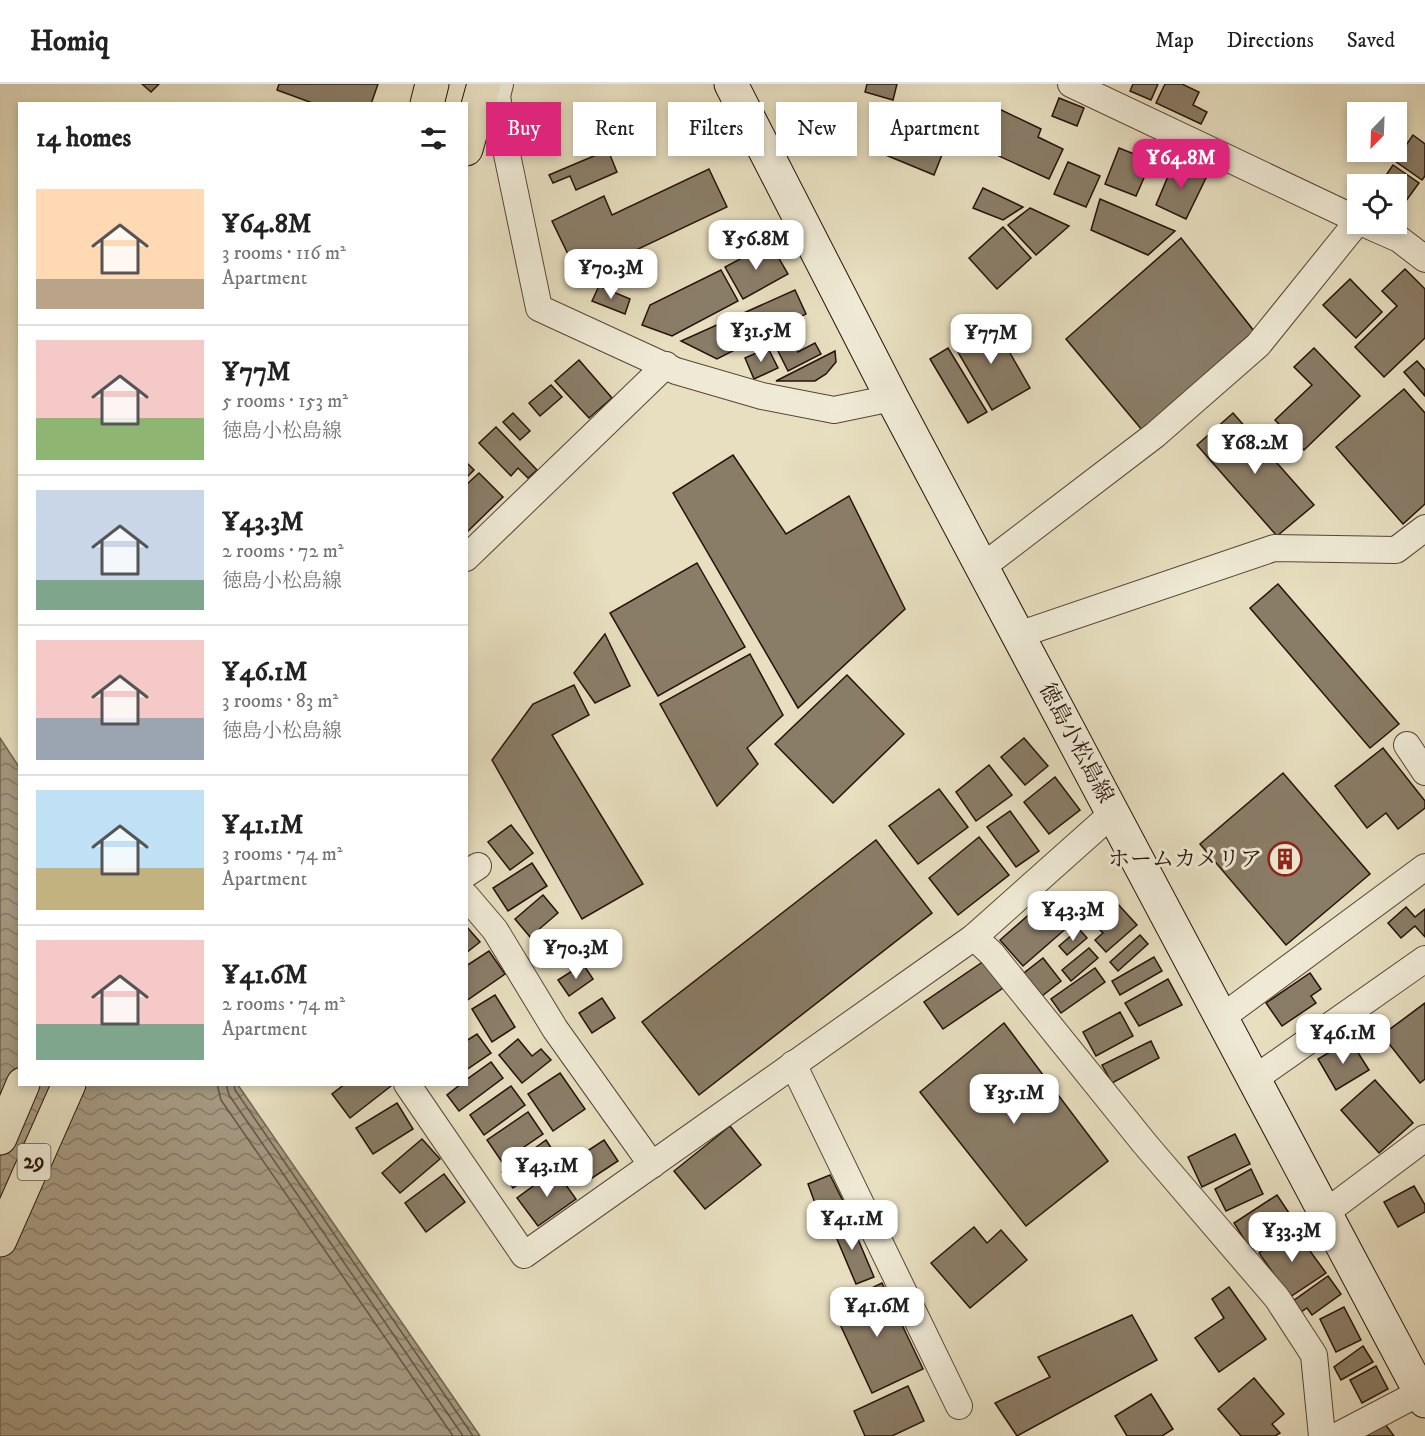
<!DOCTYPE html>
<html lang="en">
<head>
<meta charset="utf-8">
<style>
  body { margin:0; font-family:"IM FELL DW Pica","Noto Serif JP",serif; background:#f6f6f6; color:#222; height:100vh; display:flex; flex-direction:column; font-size:22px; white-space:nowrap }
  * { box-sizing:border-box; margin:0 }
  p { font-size:20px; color:#767676 }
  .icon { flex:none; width:33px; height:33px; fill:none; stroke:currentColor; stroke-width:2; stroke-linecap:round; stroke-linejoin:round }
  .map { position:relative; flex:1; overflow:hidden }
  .panel { position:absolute; left:18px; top:18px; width:450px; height:984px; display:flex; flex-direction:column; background:#fff; border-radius:0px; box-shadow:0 3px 9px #0003 }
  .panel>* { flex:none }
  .top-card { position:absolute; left:486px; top:18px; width:570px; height:54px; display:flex; gap:12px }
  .needle { width:39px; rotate:203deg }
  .buttons { position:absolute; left:1347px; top:18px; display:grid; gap:12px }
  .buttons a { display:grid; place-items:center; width:60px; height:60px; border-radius:0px; background:#fff; box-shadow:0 3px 9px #0003; font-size:30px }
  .price { position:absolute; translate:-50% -51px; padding:0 14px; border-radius:12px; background:#fff; color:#222; font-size:20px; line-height:39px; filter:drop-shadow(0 2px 3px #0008) }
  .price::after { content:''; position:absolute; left:50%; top:36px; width:18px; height:14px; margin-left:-9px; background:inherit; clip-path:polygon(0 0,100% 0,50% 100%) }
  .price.on { background:#db2777; color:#fff }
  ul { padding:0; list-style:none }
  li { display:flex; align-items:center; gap:18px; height:150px; padding:0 18px }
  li+li { border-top:2px solid #e0e0e0 }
  li span { display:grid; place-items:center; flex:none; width:168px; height:120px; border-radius:0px; color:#555 }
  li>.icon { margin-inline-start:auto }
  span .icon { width:72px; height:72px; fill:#fffc; stroke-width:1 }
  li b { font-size:26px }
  h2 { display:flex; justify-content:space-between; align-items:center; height:72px; padding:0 18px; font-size:26px }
  .tag { padding:0 21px; border-radius:0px; background:#fff; box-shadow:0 3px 9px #0003; font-size:21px; line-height:54px }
  .tag.on { background:#db2777; color:#fff }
  header { display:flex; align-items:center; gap:36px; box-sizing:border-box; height:84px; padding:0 30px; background:#fff; border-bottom:2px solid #e0e0e0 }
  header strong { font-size:28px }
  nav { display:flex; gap:33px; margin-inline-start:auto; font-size:21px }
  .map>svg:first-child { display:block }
  .water { fill:url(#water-waves); stroke:#726351; stroke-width:1.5 }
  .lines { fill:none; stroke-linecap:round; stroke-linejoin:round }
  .shore { stroke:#665644; stroke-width:1.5 }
  .building { fill:#8a7d68; stroke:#261208; stroke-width:1.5 }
  .street-casing { stroke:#564536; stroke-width:28 }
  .secondary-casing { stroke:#261208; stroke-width:35 }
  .primary-casing { stroke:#261208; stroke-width:35 }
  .street { stroke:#efead6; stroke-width:26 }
  .secondary { stroke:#efead6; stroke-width:33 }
  .primary { stroke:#e7dfc0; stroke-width:33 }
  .labels { text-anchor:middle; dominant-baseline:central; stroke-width:6; stroke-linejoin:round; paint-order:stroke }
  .shield { fill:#efead6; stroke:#625346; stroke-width:1.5 }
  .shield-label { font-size:21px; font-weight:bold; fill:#261208 }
  .street-label { font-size:22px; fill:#261208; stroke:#efead6 }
  .poi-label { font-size:22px; fill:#261208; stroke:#efead6; text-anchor:end }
</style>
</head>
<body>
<header>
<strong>Homiq</strong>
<nav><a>Map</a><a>Directions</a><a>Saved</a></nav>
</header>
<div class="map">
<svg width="1425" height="1352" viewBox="0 0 1425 1352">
  <defs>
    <pattern id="water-waves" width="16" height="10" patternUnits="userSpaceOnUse" patternTransform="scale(1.5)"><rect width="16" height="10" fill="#a59981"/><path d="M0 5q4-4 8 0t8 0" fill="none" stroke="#867b68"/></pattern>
  </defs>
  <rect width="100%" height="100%" fill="#e7dfc0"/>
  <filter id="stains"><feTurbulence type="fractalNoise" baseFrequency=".00333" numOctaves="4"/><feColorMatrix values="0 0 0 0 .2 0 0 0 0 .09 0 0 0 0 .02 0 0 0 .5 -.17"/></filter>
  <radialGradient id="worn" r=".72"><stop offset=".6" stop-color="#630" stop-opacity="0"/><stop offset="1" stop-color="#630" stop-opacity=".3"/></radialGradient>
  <!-- water -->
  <path class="water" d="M0 654 19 683 20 1000 238 1001 480 1352H0Z"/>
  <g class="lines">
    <!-- shore -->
    <g class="shore">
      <path d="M217 1000 221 1016 453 1352"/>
      <path d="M226 1000 229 1011 463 1352"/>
      <path d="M234 1000 235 1006 473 1352"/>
    </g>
  </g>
  <!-- building -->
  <g class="building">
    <path d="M142 0H159L151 8Z"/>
    <path d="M279 0H378L371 20H315L277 6Z"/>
    <path d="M867 0H897L893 16 865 8Z"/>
    <path d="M1133 0H1158L1151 16 1130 7Z"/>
    <path d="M1165 0H1182L1199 8 1193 21 1207 28 1201 40 1156 19Z"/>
    <path d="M1059 14 1084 24 1077 42 1052 32Z"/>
    <path d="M995 23 1041 45 1038 53 1063 65 1049 95 977 62Z"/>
    <path d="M891 30 949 53 934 91 876 67Z"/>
    <path d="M616 35 623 52 581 70 574 53Z"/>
    <path d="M1413 51 1425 60V92L1422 96 1395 77Z"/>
    <path d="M1119 64 1144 74 1140 84 1147 87 1136 112 1105 100Z"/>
    <path d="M608 66 617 88 576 106 570 92 553 99 549 91Z"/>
    <path d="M1068 78 1100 92 1086 123 1054 110Z"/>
    <path d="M1174 78 1207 92 1186 135 1156 121Z"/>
    <path d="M1393 81 1419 99 1403 121 1396 117V100H1380Z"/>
    <path d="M709 85 727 123 579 193 552 137 604 112 612 131Z"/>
    <path d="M983 104 1023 123 1003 136 973 124Z"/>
    <path d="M1100 115 1175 147 1148 171 1091 146Z"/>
    <path d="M1030 124 1069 142 1036 171 1008 141Z"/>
    <path d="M1003 143 1031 174 997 205 969 174Z"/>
    <path d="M1181 154 1254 247 1142 346 1066 255Z"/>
    <path d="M770 159 788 190 743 215 725 183Z"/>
    <path d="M1405 185 1425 205V254L1384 293 1355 263 1397 222 1382 207Z"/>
    <path d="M721 186 738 217 672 252 642 241 650 221Z"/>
    <path d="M1350 195 1382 228 1356 254 1323 221Z"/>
    <path d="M599 202 630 215 625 230 592 217Z"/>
    <path d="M795 206 806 230 717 275 681 257Z"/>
    <path d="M991 236 1030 304 992 326 952 258Z"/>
    <path d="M792 257 798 268 815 259 821 270 788 287 777 265Z"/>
    <path d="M768 264 778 284 754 295 745 274Z"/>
    <path d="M948 264 987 328 968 339 930 275Z"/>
    <path d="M1314 264 1360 312 1304 366 1275 336 1312 301 1294 283Z"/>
    <path d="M835 267 836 278 826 290 815 297H776Z"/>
    <path d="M579 276 612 314 589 334 555 297Z"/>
    <path d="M1417 277 1425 286V312L1404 288Z"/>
    <path d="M551 301 562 313 540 332 529 319Z"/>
    <path d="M1404 305 1425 329V420L1403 440 1336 363Z"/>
    <path d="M513 329 530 347 520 356 503 338Z"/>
    <path d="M1233 329 1314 421 1277 452 1197 361Z"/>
    <path d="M496 343 537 386 528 394 518 384 511 392 479 359Z"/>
    <path d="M733 371 786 450 849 412 905 525 798 624 673 409Z"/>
    <path d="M466 378 474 386 466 394Z"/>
    <path d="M479 389 503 413 466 449V401Z"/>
    <path d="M697 479 745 563 658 612 610 529Z"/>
    <path d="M1278 500 1399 640 1370 664 1250 524Z"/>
    <path d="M605 550 630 602 595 619 574 589Z"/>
    <path d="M750 570 783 631 747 664 758 680 717 722 660 620Z"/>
    <path d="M847 591 904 650 833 719 775 660Z"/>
    <path d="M574 601 589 631 552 651 643 800 582 835 492 676 533 620Z"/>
    <path d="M1024 654 1048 682 1025 701 1001 673Z"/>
    <path d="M1383 664 1425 717V724L1398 745 1386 729 1367 744 1335 702Z"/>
    <path d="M989 681 1012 711 976 737 956 708Z"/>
    <path d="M1283 689 1370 790 1286 861 1200 760Z"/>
    <path d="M1055 693 1080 726 1049 750 1024 718Z"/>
    <path d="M939 705 968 743 918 780 889 742Z"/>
    <path d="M1010 727 1039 767 1016 783 987 743Z"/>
    <path d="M511 741 533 769 510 786 488 758Z"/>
    <path d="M979 753 1009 791 958 831 929 794Z"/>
    <path d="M876 756 932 829 699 1011 642 938Z"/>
    <path d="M532 779 547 802 508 827 493 804Z"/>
    <path d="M543 811 558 829 530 853 515 835Z"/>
    <path d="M1050 812 1066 829 1078 818 1086 827 1023 882 1000 856Z"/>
    <path d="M1116 818 1137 841 1106 868 1095 856 1103 849 1093 839Z"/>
    <path d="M1406 823 1415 833 1425 825V853L1415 842 1401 854 1388 839Z"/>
    <path d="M466 842 480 858 466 869Z"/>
    <path d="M1079 845 1087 854 1067 871 1059 862Z"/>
    <path d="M1140 851 1148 860 1118 887 1110 878Z"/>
    <path d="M562 852 572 869 549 882 538 865Z"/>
    <path d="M1089 864 1098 874 1071 897 1062 886Z"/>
    <path d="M489 867 505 890 466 917V882Z"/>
    <path d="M1154 873 1162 887 1120 911 1112 897Z"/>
    <path d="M1043 874 1061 897 1042 912 1024 889Z"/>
    <path d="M984 877 1003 904 943 945 924 918Z"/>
    <path d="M583 880 593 895 569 912 558 896Z"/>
    <path d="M1095 884 1105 898 1061 929 1051 915Z"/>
    <path d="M1310 889 1321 905 1311 912 1316 919 1282 942 1266 919Z"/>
    <path d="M1168 895 1182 921 1139 942 1125 919Z"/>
    <path d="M495 911 515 943 492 958 472 925Z"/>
    <path d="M602 914 615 934 592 949 579 929Z"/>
    <path d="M1425 919V995L1420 999 1382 951Z"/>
    <path d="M1120 928 1133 952 1096 972 1083 948Z"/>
    <path d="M1004 939 1108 1077 1026 1142 920 1008Z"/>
    <path d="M477 950 491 969 466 986V957Z"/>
    <path d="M518 955 532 972 541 965 551 976 522 999 499 971Z"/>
    <path d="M1350 956 1369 986 1336 1006 1318 975Z"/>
    <path d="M1151 957 1159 974 1112 999 1102 981Z"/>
    <path d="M491 978 503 994 459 1027 447 1011 461 1000H466V996Z"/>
    <path d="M560 989 585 1025 553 1047 528 1010Z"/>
    <path d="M1375 996 1413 1039 1379 1069 1341 1026Z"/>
    <path d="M345 1000H389L391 1002 350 1034 332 1010Z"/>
    <path d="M511 1002 525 1021 484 1051 470 1031Z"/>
    <path d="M397 1019 413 1045 373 1070 356 1044Z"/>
    <path d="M528 1028 543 1050 502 1078 487 1056Z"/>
    <path d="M730 1042 761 1081 705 1125 674 1087Z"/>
    <path d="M1235 1050 1250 1080 1202 1103 1188 1073Z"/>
    <path d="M422 1055 440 1075 400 1109 382 1089Z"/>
    <path d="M546 1056 557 1073 513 1104 502 1088Z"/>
    <path d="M604 1056 618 1077 586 1098 572 1077Z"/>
    <path d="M1251 1085 1263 1110 1226 1127 1215 1105Z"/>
    <path d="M555 1086 576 1115 538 1142 517 1114Z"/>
    <path d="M444 1090 465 1118 426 1148 405 1119Z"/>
    <path d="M830 1091 849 1129 823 1141 808 1100Z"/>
    <path d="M1414 1102 1425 1121V1128L1398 1143 1384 1118Z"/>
    <path d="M1277 1111 1295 1138 1251 1166 1234 1139Z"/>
    <path d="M849 1134 874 1193 856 1200 831 1141Z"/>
    <path d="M974 1143 987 1159 1001 1146 1027 1176 970 1224 931 1179Z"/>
    <path d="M1294 1145 1326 1189 1290 1213 1259 1169Z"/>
    <path d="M1328 1192 1341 1210 1312 1231 1307 1224 1301 1228 1293 1217Z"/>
    <path d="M882 1199 923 1285 872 1309 832 1223Z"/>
    <path d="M1229 1203 1266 1255 1219 1288 1195 1254 1224 1234 1212 1215Z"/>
    <path d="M1344 1223 1361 1256 1336 1268 1320 1235Z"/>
    <path d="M1132 1231 1157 1276 1017 1352 995 1319 1050 1293 1038 1273Z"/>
    <path d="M1363 1262 1373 1278 1341 1296 1334 1283Z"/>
    <path d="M1376 1282 1388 1305 1362 1319 1350 1296Z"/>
    <path d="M1254 1294 1284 1330 1272 1340 1280 1349 1275 1352H1241L1218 1325Z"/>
    <path d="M908 1302 924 1337 892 1352H865L854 1327Z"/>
    <path d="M1151 1310 1173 1345 1162 1352H1127L1115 1332Z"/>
    <path d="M1385 1340 1394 1352H1365Z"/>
  </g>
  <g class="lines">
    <!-- street casing -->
    <g class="street-casing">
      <g id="street">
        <path d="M500 0 497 12 504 56 539 224 676 287 762 312 834 326 892 314"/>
        <path d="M1071 0 1358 136"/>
        <path d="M1365 140 1399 155 1425 175"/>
        <path d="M466 474 666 281"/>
        <path d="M982 483 1155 351 1258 261 1358 137"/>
        <path d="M1018 551 1274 464 1396 466 1425 444"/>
        <path d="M1407 661 1425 688"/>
        <path d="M466 790 478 782"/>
        <path d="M466 812 495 846 555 945 652 1081"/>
        <path d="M974 853 992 870 1145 1060 1277 1214 1314 1271 1322 1352"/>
        <path d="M1221 934 1425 783"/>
        <path d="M793 980 959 1322"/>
        <path d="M1254 995 1425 875"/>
        <path d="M407 1000 524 1171 974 853 1113 729"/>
        <path d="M1325 1129 1425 1054"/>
        <path d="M1337 1352 1421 1308"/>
      </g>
    </g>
    <!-- secondary casing -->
    <g class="secondary-casing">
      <path id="secondary" d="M731 0 892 314 1425 1317"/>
    </g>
    <!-- primary casing -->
    <g class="primary-casing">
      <g id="primary">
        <path d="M427 20 432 0"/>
        <path d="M466 65 484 0"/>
        <path d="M0 1054 23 1000"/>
        <path d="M0 1156 69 1000"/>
      </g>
    </g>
    <!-- street -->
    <use href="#street" class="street"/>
    <!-- secondary -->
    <use href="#secondary" class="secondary"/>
    <!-- primary -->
    <use href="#primary" class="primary"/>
  </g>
  <!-- icons -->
  <defs>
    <g id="building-ring" transform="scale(1.725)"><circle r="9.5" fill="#efead6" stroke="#8f2418" stroke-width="1.5"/><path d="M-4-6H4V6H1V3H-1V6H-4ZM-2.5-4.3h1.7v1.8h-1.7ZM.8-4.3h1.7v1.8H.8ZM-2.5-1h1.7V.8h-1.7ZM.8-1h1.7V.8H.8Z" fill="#8f2418"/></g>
  </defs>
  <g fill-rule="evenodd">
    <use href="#building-ring" x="1285" y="775"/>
  </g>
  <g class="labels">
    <!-- shield labels -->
    <rect class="shield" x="17.5" y="1060" width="33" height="36" rx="4.5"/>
    <g class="shield-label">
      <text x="34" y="1078">29</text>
    </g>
    <!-- street labels -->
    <g class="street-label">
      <text transform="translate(1076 659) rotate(62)">徳島小松島線</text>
    </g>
    <!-- poi labels -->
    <g class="poi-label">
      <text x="1262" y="775">ホームカメリア</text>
    </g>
  </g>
  <rect width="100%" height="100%" filter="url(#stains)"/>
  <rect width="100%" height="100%" fill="url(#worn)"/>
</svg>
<div class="buttons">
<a><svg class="needle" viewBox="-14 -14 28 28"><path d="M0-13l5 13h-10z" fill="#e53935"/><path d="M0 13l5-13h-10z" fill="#767676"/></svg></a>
<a><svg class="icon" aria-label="locate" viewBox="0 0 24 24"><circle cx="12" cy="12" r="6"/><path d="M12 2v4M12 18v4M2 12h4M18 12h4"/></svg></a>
</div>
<b class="price on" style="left:1181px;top:106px">¥64.8M</b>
<b class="price" style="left:756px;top:187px">¥56.8M</b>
<b class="price" style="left:611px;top:216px">¥70.3M</b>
<b class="price" style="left:761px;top:279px">¥31.5M</b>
<b class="price" style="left:991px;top:281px">¥77M</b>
<b class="price" style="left:1255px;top:391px">¥68.2M</b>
<b class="price" style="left:1073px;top:858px">¥43.3M</b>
<b class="price" style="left:576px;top:896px">¥70.3M</b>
<b class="price" style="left:1343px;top:981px">¥46.1M</b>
<b class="price" style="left:1014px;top:1041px">¥35.1M</b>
<b class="price" style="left:547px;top:1114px">¥43.1M</b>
<b class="price" style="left:852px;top:1167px">¥41.1M</b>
<b class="price" style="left:1292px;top:1179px">¥33.3M</b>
<b class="price" style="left:877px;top:1254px">¥41.6M</b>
<div class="top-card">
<a class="tag on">Buy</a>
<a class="tag">Rent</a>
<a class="tag">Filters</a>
<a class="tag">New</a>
<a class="tag">Apartment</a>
</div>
<section class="panel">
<h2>14 homes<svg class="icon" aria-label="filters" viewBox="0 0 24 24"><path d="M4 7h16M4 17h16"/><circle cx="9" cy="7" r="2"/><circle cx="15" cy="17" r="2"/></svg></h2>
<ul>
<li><span style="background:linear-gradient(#ffd9b3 75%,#b9a48a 0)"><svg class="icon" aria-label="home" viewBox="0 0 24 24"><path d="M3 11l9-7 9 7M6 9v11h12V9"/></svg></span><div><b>¥64.8M</b><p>3 rooms · 116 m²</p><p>Apartment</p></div></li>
<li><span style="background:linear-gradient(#f6c9c9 65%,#8fb573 0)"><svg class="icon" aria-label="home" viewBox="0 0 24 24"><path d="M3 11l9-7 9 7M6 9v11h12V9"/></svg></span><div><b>¥77M</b><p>5 rooms · 153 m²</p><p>徳島小松島線</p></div></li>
<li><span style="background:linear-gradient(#c9d6e8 75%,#7fa58c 0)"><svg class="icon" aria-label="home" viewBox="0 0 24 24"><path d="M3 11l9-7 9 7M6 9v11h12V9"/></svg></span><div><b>¥43.3M</b><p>2 rooms · 72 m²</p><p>徳島小松島線</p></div></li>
<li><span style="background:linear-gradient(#f6c9c9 65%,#9aa5b1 0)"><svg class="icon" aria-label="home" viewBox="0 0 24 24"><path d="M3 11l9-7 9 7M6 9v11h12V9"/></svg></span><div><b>¥46.1M</b><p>3 rooms · 83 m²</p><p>徳島小松島線</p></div></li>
<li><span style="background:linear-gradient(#bfe0f5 65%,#c2b280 0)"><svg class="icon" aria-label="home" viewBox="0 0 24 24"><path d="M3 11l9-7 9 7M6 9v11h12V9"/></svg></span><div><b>¥41.1M</b><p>3 rooms · 74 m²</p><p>Apartment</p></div></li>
<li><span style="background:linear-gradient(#f6c9c9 70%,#7fa58c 0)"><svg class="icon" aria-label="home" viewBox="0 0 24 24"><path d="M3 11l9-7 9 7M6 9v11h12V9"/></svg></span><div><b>¥41.6M</b><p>2 rooms · 74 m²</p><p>Apartment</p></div></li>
</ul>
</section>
</div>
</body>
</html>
